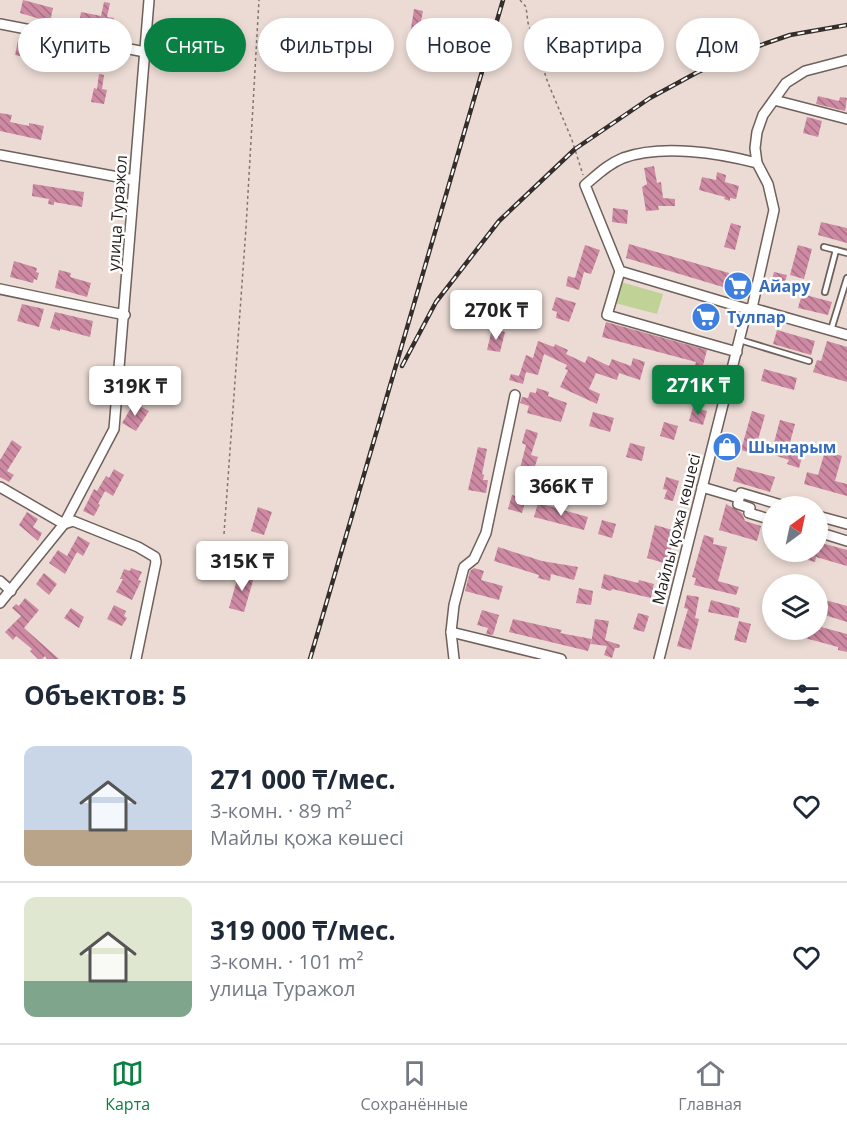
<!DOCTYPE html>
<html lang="ru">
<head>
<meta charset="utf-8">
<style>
  body { margin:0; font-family:"Open Sans",sans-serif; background:#f6f6f7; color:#1f2937; height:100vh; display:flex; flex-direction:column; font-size:22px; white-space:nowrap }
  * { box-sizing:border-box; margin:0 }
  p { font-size:20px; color:#747a83 }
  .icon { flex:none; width:33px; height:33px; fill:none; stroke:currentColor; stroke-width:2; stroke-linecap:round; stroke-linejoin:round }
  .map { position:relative; height:659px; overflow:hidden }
  .sheet { display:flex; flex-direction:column; background:#fff; flex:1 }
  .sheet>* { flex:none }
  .hud { position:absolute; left:18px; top:18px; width:812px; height:54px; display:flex; gap:12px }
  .needle { width:39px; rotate:33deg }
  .tools { position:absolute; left:762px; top:496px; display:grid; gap:12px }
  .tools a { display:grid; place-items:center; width:66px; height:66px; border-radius:50%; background:#fff; box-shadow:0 3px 9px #0003; font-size:30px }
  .price { position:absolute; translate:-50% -51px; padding:0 14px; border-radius:6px; background:#fff; color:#222; font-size:20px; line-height:39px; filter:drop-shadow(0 2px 3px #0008) }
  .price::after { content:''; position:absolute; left:50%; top:36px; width:18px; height:14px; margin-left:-9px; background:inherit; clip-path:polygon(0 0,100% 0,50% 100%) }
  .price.on { background:#0b8043; color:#fff }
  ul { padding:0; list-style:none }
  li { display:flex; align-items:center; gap:18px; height:150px; padding:0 24px }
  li+li { border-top:2px solid #e0e1e3 }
  li span { display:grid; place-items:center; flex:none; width:168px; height:120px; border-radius:12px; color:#555 }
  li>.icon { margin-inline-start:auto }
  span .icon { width:72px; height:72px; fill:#fffc; stroke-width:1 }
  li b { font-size:26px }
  h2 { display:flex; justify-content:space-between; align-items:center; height:72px; padding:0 24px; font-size:26px }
  .pill { padding:0 21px; border-radius:27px; background:#fff; box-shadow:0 3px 9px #0003; font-size:21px; line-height:54px }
  .pill.on { background:#0b8043; color:#fff }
  .tab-bar { display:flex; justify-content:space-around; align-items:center; height:84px; border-top:2px solid #e0e1e3; background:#fff; font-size:16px; color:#747a83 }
  .tab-bar a { display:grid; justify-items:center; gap:3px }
  .tab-bar .on { color:#0b8043 }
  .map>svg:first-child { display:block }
  .garden { fill:#c0d296 }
  .building { fill:url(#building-back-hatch) }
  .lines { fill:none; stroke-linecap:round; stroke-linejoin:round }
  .lane-casing { stroke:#6e605a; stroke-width:8 }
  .street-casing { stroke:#6e605a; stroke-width:12 }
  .path { stroke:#807571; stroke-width:1.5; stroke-dasharray:3 3; stroke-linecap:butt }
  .lane { stroke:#fff; stroke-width:4.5 }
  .street { stroke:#fff; stroke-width:9 }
  .rail-casing { stroke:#342d2a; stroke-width:4.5 }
  .rail { stroke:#fff; stroke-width:2; stroke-dasharray:7; stroke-linecap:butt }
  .labels { text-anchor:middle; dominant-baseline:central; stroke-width:5; stroke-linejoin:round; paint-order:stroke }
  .street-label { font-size:16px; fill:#1f1917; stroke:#fff }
  .shop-label { font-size:16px; font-weight:bold; fill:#366cbe; stroke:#fff; text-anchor:start }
</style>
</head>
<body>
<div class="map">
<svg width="847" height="659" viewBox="0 0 847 659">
  <defs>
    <pattern id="building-back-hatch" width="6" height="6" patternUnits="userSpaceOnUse" patternTransform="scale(1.5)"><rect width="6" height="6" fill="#ce8aa3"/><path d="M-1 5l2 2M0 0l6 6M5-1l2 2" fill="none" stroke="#a77084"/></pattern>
  </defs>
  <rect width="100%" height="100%" fill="#ebdbd4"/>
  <!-- garden -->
  <path class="garden" d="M621 282 663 294 657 314 615 303Z"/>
  <!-- building -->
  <g class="building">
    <path d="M23 0 53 8 50 22 20 13Z"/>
    <path d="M104 2 110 3 107 17 114 18 110 36 103 34 104 31 96 30 95 33 78 30 81 12 101 16Z"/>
    <path d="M414 9 423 11 418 36 410 35Z"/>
    <path d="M18 41 65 50 63 60 44 57 43 58 30 55 29 58 15 55Z"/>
    <path d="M78 51 91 54 87 72 74 70Z"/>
    <path d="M99 74 104 75 102 89 107 90 104 104 91 102 94 88 97 89Z"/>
    <path d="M818 96 839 101 840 97 847 98 845 111 816 104Z"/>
    <path d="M0 113 12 115 10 122 29 126V123L44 126 41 140 0 131Z"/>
    <path d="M807 117 822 121 818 137 803 133Z"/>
    <path d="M654 166 657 183 661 182 663 198 675 199V206H658L659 210 646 211 642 187 647 184 644 168Z"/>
    <path d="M717 172 726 175 725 182 739 186 736 199 730 198V201L724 199 725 197 699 190 702 177 716 180Z"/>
    <path d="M33 184 84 192 82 207 54 202V205L48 204 49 199 32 196Z"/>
    <path d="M613 208 628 210 627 224 612 222Z"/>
    <path d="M821 222 847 228V243L818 235Z"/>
    <path d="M731 223 741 226 735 250 724 247Z"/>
    <path d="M629 244 729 273V276L747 282 743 293 626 258Z"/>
    <path d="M585 245 600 250 591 274 584 272 579 290 566 286 568 276 575 278Z"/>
    <path d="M798 245 812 249 804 279 790 275Z"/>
    <path d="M14 261 37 268 36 272 39 273 37 280 34 279 33 283 10 277Z"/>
    <path d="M59 270 71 273 70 277 91 283 87 297 55 288Z"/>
    <path d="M774 272 787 275 783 290 770 287Z"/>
    <path d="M802 294 832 302 828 315 798 308Z"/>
    <path d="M556 297 576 303 569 322 556 318 557 312 552 310Z"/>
    <path d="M22 304 44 309 39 327 17 321Z"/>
    <path d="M701 311 716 315 713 327 698 323Z"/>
    <path d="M55 312 93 321 90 337 60 329V331L50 328Z"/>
    <path d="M606 322 707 350 701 373 707 374 703 389 689 384 696 362 602 337Z"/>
    <path d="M492 329 505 332 500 352 487 350Z"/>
    <path d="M777 330 815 341 811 355 773 344Z"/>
    <path d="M538 341 554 347 555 344 568 350 566 354 585 363 588 356 609 366 612 359 631 366 633 358 645 362 640 380 619 373 617 380 596 373 589 389 600 394 597 404 560 387 568 370 565 369 567 365 544 354 538 375 526 372 523 384 509 380 511 374 519 376 526 355 533 358Z"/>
    <path d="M827 341 847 347V382L813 372 817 360 821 361Z"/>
    <path d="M764 369 797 378 794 390 761 381Z"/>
    <path d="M664 378 676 382 671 396 659 392Z"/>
    <path d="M537 388 549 392 548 396 567 403 561 422 527 413 529 406 520 403 522 397 528 398 530 392 536 393Z"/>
    <path d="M134 403 149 411 136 431 122 423Z"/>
    <path d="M693 407 707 411 703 425 689 421Z"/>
    <path d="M752 411 765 415 754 454 741 450Z"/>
    <path d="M593 412 614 418 610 432 589 426Z"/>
    <path d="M780 420 795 424 789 446 804 450 799 468 787 464 789 460 771 454Z"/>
    <path d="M664 422 678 426 674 440 660 436Z"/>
    <path d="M526 429 538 433 531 455 538 457 529 483 517 480 526 445 522 443Z"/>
    <path d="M12 440 22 447 7 471 14 475 9 482 0 477V460Z"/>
    <path d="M630 443 645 447 642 461 626 457Z"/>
    <path d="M478 447 487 449 482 474 484 475 483 480H488L486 493 468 490Z"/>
    <path d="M825 451 842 456 835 481 847 484V496L804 484 807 472 818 475Z"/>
    <path d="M737 467 775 477 770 492 733 481Z"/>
    <path d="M114 469 124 475 113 496 105 491 98 504 100 505 94 516 83 511 94 489 97 491 106 476 109 478Z"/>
    <path d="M580 471 592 475 588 488 576 485Z"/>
    <path d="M561 477 575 481 571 495 557 491Z"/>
    <path d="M666 477 679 481 673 501 664 499 667 490 663 489Z"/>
    <path d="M512 495 526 499 522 513 508 509Z"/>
    <path d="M538 503 588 517 584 530 534 517Z"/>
    <path d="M726 504 742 513 745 521 761 526 757 541 719 530Z"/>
    <path d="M258 507 272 512 264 535 251 531Z"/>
    <path d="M27 512 38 519 33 527 42 533 38 541 19 525Z"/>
    <path d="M602 520 616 524 612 538 598 534Z"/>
    <path d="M655 525 676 531 667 564 647 558Z"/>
    <path d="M704 535 714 538 713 544 727 547 718 581 739 587 736 595 694 585 696 578 692 577Z"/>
    <path d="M78 536 90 543 83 556 77 552 65 574 49 563 58 550 67 556Z"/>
    <path d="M818 542 847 550V566L816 557 815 562 808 560 810 555 804 554V552H818Z"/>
    <path d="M498 547 542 561 578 567 574 580 551 574 550 581 538 578 539 575 494 561Z"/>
    <path d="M131 568 142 572 138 580 141 581 132 600 116 592 123 579H120L124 569 130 571Z"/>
    <path d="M474 568 484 571 481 580 503 586 499 600 465 591 470 571Z"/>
    <path d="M44 573 57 584 49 595 36 584Z"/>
    <path d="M239 573 254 577 244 612 229 608Z"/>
    <path d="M604 574 638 583 639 580 654 584 651 598 612 589 611 591 601 588Z"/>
    <path d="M579 588 593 591 591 605 576 603Z"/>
    <path d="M687 595 699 597 695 618 699 619 691 650 677 646 688 609 684 608Z"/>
    <path d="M25 598 39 610 24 628 59 659H47L45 656 42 659H38L30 651 32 649 16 636 13 640 5 632 21 616 12 608 16 604 19 606Z"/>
    <path d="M818 598 847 606V622L818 613Z"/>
    <path d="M711 600 740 608 738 618 708 612Z"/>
    <path d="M114 605 126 611 124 616 127 618 122 626 107 619Z"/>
    <path d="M71 608 84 617 79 628 64 618Z"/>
    <path d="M482 610 499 615 493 635 486 634 488 628 477 625Z"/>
    <path d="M638 613 649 616 644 632 633 629Z"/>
    <path d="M513 619 562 630 560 633 592 639 588 651 509 632Z"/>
    <path d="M595 619 609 621 605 640 620 645 619 648H615L612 658 604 655 607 646 591 644Z"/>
    <path d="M739 621 751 624 746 643 734 640Z"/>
    <path d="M821 627 847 634V652L838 650V647L783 632V630H820Z"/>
  </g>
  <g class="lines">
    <!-- lane casing -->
    <g class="lane-casing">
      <g id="lane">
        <path d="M824 247 847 253"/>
        <path d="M825 292 836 250"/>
        <path d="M831 330 847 278"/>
        <path d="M740 340 809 361"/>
      </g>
    </g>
    <!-- street casing -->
    <g class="street-casing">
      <g id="street">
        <path d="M0 24 145 52"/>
        <path d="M774 100 847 119"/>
        <path d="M0 155 134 180"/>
        <path d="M620 271 607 315 737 352"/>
        <path d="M0 289 125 315"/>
        <path d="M752 308 847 335"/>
        <path d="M747 309 620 271 585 185C597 175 608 164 623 158 662 144 719 153 757 163"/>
        <path d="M0 487 64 524 73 521 138 547 155 557 156 562 136 659"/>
        <path d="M702 487 739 498 741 493 788 507"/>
        <path d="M739 498 738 504 750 508 749 513 772 520"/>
        <path d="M818 516 847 524"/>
        <path d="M818 532 847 541"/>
        <path d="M0 581 11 591"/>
        <path d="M0 603 64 524 114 429 149 0"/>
        <path d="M451 632 561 659"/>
        <path d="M454 659 451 632 454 605 464 567 474 559 486 533 515 395"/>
        <path d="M659 659 747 309 752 308 774 210 768 184 757 163 755 148 757 132 763 115 786 83 805 71 847 60"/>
      </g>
    </g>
    <!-- path -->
    <g class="path">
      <path d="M520 0 526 7 528 23 548 83 572 140 583 175"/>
      <path d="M224 534 246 228 259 0"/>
    </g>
    <!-- lane -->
    <use href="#lane" class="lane"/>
    <!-- street -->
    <use href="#street" class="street"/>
    <!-- rail casing -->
    <g class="rail-casing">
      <g id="rail">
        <path d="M402 366 436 302 499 221 575 149 650 98 696 73 741 52 790 35 847 25"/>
        <path d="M310 659 503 0"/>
      </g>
    </g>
    <!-- rail -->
    <use href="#rail" class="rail"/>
  </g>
  <!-- icons -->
  <defs>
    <g id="supermarket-disc" transform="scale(1.5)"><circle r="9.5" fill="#3f7fe0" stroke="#fff"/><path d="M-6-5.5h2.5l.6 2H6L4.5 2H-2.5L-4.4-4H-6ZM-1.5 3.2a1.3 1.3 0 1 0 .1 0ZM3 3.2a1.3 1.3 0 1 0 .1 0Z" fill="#fff"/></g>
    <g id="shop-disc" transform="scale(1.5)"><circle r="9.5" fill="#3f7fe0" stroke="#fff"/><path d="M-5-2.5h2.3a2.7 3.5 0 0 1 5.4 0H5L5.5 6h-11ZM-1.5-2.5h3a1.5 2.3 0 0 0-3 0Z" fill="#fff"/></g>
  </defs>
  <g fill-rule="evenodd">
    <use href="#supermarket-disc" x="738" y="286"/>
    <use href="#supermarket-disc" x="706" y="317"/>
    <use href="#shop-disc" x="727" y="447"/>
  </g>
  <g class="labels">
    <!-- street labels -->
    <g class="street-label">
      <text transform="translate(117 213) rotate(-86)">улица Туражол</text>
      <text transform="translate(676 529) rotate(-76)">Майлы қожа көшесі</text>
    </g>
    <!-- shop labels -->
    <g class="shop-label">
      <text x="759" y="286">Айару</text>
      <text x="727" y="317">Тулпар</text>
      <text x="748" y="447">Шынарым</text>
    </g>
  </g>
</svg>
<div class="tools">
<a><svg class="needle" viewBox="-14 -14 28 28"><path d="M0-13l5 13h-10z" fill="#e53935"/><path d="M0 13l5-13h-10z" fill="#747a83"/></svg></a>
<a><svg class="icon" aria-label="layers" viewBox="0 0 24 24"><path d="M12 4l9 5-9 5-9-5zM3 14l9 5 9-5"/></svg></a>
</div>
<b class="price" style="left:496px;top:341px">270K ₸</b>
<b class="price on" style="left:698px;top:416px">271K ₸</b>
<b class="price" style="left:135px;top:417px">319K ₸</b>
<b class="price" style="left:561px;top:517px">366K ₸</b>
<b class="price" style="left:242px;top:592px">315K ₸</b>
<div class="hud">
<a class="pill">Купить</a>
<a class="pill on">Снять</a>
<a class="pill">Фильтры</a>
<a class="pill">Новое</a>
<a class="pill">Квартира</a>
<a class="pill">Дом</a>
</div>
</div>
<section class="sheet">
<h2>Объектов: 5<svg class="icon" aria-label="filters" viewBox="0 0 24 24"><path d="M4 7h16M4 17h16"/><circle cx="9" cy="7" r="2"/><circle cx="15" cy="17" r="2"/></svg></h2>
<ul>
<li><span style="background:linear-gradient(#c9d6e8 70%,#b9a48a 0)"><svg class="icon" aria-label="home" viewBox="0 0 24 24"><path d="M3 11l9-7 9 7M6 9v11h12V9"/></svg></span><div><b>271 000 ₸/мес.</b><p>3-комн. · 89 m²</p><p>Майлы қожа көшесі</p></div><svg class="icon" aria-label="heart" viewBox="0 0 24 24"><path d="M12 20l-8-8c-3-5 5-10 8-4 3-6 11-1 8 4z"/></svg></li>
<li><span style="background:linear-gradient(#dfe7d0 70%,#7fa58c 0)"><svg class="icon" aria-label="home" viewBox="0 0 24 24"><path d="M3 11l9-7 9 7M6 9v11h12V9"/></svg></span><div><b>319 000 ₸/мес.</b><p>3-комн. · 101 m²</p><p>улица Туражол</p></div><svg class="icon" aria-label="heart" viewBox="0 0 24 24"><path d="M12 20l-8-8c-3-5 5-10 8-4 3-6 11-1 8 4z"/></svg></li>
</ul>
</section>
<nav class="tab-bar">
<a class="on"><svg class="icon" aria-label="map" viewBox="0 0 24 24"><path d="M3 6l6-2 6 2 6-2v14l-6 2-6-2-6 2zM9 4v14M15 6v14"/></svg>Карта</a>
<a><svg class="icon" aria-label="saved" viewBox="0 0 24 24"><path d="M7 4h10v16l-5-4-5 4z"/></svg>Сохранённые</a>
<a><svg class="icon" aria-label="home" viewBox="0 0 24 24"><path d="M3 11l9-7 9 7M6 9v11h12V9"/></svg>Главная</a>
</nav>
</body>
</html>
